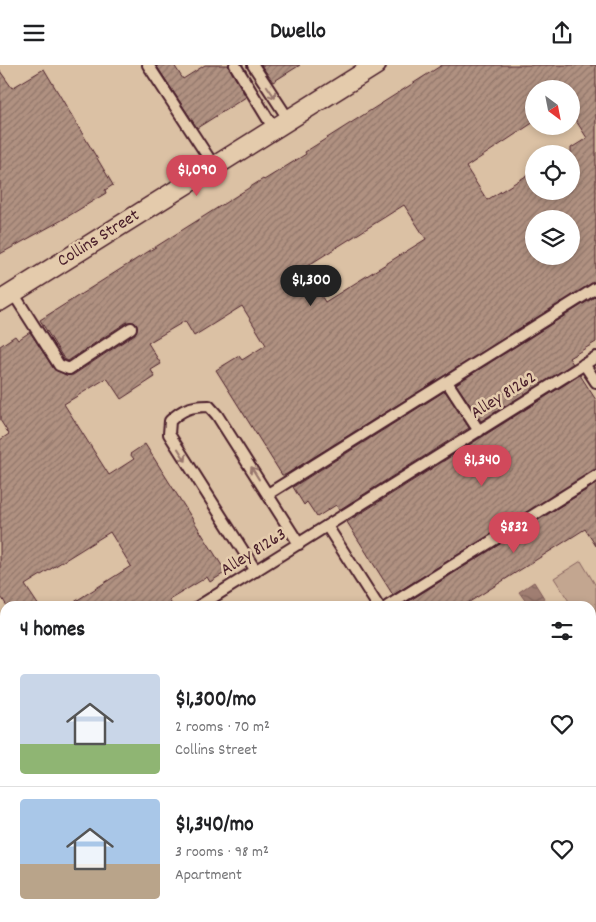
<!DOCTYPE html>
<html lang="en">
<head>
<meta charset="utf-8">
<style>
  body { margin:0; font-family:Dekko,sans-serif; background:#f2f2f2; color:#202124; height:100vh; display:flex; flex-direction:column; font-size:19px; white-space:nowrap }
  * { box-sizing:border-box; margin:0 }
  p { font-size:16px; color:#757577 }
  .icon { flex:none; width:28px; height:28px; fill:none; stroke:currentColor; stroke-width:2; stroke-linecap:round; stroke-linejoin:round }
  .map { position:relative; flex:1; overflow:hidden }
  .side { position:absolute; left:0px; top:536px; width:596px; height:321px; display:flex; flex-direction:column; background:#fff; border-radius:15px 15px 0 0; box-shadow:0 2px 8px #0003 }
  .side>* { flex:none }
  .needle { width:32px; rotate:148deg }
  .controls { position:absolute; left:525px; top:15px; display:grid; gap:10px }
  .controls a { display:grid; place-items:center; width:55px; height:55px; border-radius:50%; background:#fff; box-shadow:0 2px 8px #0003; font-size:25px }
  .price { position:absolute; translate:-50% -42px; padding:0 11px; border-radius:18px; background:#d1495b; color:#fff; font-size:16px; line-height:32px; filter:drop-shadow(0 1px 2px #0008) }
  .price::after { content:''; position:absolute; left:50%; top:30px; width:15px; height:11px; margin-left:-8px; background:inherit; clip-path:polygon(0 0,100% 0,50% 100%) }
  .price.on { background:#222; color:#fff }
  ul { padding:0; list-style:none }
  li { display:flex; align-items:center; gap:15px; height:125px; padding:0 20px }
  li+li { border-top:1px solid #e0e0e0 }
  li span { display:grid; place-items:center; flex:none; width:140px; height:100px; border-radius:5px; color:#555 }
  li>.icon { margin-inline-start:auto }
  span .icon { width:60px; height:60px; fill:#fffc; stroke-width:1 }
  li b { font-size:21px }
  h2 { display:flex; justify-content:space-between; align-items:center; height:60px; padding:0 20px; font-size:21px }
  header { display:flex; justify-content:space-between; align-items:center; height:65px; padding:0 20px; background:#fff; font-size:22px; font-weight:800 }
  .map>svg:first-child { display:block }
  .pitch { fill:#c3a690; stroke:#86625e }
  .water { fill:url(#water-waves); stroke:#7e5856 }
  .building { fill:url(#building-hatch); stroke:#4a1f2b; fill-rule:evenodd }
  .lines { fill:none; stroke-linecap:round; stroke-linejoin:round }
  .lane-casing { stroke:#4a1f2b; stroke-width:14 }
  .street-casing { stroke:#4a1f2b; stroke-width:22 }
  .primary-casing { stroke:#4a1f2b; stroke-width:31 }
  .lane { stroke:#e4cbac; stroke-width:10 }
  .street { stroke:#e4cbac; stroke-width:19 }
  .primary { stroke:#e4cbac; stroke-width:28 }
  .oneway { stroke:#97756c }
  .labels { text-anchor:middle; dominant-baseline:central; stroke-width:5; stroke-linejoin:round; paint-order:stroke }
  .street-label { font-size:18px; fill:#4a1f2b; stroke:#e4cbac }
</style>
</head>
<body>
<header><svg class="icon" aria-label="menu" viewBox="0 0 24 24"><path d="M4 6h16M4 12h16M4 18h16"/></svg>Dwello<svg class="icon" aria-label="share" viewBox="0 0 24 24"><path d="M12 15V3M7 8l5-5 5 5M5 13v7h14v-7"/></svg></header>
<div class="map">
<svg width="596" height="857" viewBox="0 0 596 857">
  <defs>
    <pattern id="water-waves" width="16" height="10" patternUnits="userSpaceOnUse" patternTransform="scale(1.25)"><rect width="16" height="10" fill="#a07e72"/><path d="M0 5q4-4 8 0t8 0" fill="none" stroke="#84675e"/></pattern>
    <pattern id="building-hatch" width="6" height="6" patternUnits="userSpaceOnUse" patternTransform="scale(1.25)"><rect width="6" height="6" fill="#b09181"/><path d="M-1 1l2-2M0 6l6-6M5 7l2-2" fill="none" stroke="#91766a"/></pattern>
  </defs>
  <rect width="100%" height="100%" fill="#dbc1a4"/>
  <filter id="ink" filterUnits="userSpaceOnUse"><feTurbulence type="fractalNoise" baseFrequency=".02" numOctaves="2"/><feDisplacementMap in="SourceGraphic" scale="10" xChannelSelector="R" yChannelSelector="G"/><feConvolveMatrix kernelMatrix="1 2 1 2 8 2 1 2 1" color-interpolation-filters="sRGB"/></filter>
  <g filter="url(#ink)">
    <!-- pitch -->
    <path class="pitch" d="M581 496 596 521V566L591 569V541H572L554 513Z"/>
    <!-- water -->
    <path class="water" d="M534 517 549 541H529L519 527Z"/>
    <!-- building -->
    <g class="building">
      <path d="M156 0H174L183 14 205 0H228L246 32 197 63Z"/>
      <path d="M261 0H300L273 17Z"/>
      <path d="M442 0H596V216L285 410H282L216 305 239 291 242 295 266 280 242 241 194 271 185 256 148 278 161 299 151 305 155 312 121 334 107 313 64 339 109 410 134 394 130 389 145 379 226 507 210 517 207 512 169 535 173 541H68L131 501 110 467 25 520 39 541H7L0 530V375L9 369 0 355V281L15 271 18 275 30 267 54 304 66 310H73L135 269 137 260 134 257H127L68 296 64 294 40 255 263 114 264 115 306 89 305 87ZM534 24H571V48L587 73 571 83V126H534V106L487 135 466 102 534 57ZM404 140 426 174 325 237 304 203ZM534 154H571V191H534Z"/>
      <path d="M44 4 113 120 105 125 106 128 62 155 0 189V6L12 23Z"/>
      <path d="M596 231V277L569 293 573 299 481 356 456 319Z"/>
      <path d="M580 310 596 335V404L393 530 347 457Z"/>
      <path d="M445 326 469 363 339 445 336 440 317 452 307 437 304 440 293 422Z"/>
      <path d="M596 419V481L585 464 463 541H401Z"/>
    </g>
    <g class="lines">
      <!-- lane casing -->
      <g class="lane-casing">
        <g id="lane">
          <path d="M148 0 214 101"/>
          <path d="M235 0 274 64"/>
          <path d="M253 0 289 55"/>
          <path d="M13 228 59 300 69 304 131 263"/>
          <path d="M584 299 596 317"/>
          <path d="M447 317 479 366"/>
          <path d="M268 429 596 223"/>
          <path d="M327 461 378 541"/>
          <path d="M256 506 169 369 170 356C182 344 191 341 209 341L217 350 299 479"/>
          <path d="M199 541 596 292"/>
          <path d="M388 541 596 411"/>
          <path d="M591 850 595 857"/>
          <path d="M339 857 346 852"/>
        </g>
      </g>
      <!-- street casing -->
      <g class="street-casing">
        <path id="street" d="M0 236 376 0"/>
      </g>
      <!-- primary casing -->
      <g class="primary-casing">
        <g id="primary">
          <path d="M0 632 5 640"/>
          <path d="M138 852 141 857"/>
        </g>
      </g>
      <!-- lane -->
      <use href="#lane" class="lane"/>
      <!-- street -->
      <use href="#street" class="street"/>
      <!-- primary -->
      <use href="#primary" class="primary"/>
    </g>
    <!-- one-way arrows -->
    <defs><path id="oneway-shaft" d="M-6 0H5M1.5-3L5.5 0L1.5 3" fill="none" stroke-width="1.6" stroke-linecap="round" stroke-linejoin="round" transform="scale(1.25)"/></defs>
    <g class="oneway">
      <use href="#oneway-shaft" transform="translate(271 27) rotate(56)"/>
      <use href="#oneway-shaft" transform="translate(182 390) rotate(58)"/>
      <use href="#oneway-shaft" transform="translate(255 408) rotate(-122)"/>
    </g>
  </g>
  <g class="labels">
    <!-- street labels -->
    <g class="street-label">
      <text transform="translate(99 174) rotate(-32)">Collins Street</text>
      <text transform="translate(504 331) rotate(-32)">Alley 81262</text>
      <text transform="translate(254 488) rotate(-32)">Alley 81263</text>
    </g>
  </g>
</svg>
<div class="controls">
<a><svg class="needle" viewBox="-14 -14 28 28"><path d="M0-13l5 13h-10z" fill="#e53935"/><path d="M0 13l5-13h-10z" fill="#757577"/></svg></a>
<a><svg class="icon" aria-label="locate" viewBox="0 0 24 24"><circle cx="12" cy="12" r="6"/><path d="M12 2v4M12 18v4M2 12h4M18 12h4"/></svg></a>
<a><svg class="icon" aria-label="layers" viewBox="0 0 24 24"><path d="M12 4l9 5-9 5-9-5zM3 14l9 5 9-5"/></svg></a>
</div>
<b class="price" style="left:197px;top:132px">$1,090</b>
<b class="price on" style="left:311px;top:242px">$1,300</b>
<b class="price" style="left:482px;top:422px">$1,340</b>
<b class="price" style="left:514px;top:489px">$832</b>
<section class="side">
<h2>4 homes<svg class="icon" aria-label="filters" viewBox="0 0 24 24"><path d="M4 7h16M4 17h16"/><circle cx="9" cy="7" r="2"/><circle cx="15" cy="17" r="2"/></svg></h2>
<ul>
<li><span style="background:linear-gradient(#c9d6e8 70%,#8fb573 0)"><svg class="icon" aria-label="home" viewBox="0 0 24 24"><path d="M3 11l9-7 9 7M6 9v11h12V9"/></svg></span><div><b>$1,300/mo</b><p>2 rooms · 70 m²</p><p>Collins Street</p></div><svg class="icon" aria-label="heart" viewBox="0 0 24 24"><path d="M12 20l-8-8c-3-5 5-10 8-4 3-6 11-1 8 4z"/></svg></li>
<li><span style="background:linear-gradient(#a9c7e8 65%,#b9a48a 0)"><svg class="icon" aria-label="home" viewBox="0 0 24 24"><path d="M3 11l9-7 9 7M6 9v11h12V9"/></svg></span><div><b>$1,340/mo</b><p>3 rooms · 98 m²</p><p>Apartment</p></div><svg class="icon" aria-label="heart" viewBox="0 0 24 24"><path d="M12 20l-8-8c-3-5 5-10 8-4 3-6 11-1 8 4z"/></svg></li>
</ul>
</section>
</div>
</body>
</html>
